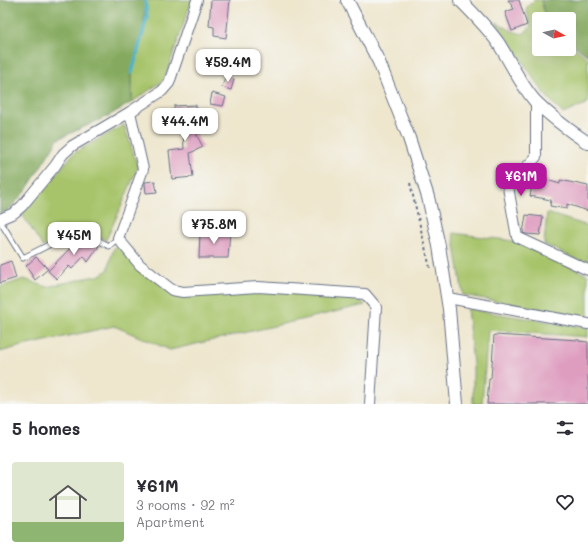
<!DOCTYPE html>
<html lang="en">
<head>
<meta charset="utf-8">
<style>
  body { margin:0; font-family:Mali,sans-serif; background:#f2f2f3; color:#2b2b33; height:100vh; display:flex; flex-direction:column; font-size:15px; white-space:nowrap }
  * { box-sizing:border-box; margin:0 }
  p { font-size:13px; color:#7c7c81 }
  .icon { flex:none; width:22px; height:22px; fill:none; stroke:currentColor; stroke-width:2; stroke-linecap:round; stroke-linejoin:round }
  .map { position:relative; height:404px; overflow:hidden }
  .details { display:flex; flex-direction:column; background:#fff; flex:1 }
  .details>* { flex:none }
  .needle { width:26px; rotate:98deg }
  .fabs { position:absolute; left:532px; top:12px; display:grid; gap:8px }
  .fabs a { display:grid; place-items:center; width:44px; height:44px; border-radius:4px; background:#fff; box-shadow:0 4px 16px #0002; font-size:20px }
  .price { position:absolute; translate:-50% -34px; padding:0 9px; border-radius:8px; background:#fff; color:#222; font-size:13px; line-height:26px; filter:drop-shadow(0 1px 2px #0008) }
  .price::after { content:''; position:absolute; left:50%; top:24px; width:12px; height:9px; margin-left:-6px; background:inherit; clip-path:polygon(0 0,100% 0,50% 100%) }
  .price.on { background:#b5179e; color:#fff }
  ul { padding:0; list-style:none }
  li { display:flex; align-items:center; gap:12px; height:100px; padding:0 12px }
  li span { display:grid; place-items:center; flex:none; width:112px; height:80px; border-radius:4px; color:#555 }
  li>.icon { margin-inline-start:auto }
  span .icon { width:48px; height:48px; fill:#fffc; stroke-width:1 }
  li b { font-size:17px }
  h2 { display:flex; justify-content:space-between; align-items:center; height:48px; padding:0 12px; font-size:17px }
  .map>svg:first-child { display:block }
  .green { fill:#a7c46b; stroke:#617a64 }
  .forest { fill:#85aa5f; stroke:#506c5e }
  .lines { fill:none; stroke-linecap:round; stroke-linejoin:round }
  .stream { stroke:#4cb3cb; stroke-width:3.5 }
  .building { fill:#de9cbf }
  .service-casing { stroke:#656f85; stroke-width:7 }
  .minor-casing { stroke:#656f85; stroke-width:12 }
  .tertiary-casing { stroke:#656f85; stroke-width:14 }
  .path { stroke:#656f85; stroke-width:2; stroke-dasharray:3 3; stroke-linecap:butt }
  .service { stroke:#fff; stroke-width:5 }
  .minor { stroke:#fff; stroke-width:10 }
  .tertiary { stroke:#fff; stroke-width:12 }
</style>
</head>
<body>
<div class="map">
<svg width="588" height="404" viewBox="0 0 588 404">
  <rect width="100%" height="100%" fill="#f6f6f2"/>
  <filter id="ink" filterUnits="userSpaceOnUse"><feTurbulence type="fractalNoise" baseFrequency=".025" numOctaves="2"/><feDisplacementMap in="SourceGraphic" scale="8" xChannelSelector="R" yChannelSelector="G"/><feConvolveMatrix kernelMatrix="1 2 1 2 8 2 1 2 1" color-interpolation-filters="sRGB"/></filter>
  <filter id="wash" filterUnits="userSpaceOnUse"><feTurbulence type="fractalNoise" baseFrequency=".012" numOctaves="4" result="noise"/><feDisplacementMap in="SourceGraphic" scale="16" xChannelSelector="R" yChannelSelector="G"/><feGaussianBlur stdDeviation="0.9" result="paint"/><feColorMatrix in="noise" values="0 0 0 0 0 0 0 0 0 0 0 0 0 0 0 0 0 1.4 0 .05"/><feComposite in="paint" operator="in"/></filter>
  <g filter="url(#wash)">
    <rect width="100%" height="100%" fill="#eee6cd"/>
    <!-- green -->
    <g class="green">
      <path d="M145 0H192L164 80 132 102V73L146 10Z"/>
      <path d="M534 0H542L546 19H539V49H569V43L588 59V103L563 114 544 93 496 22 512 31 523 34 531 27 526 8Z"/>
      <path d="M124 125 138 167 121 207 106 240 78 226 43 247 22 214 74 153Z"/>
      <path d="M547 213 588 226V265L544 244Z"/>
      <path d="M453 233 514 241 588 275V318L463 295Z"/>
      <path d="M120 245 170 292 257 289 355 296 365 305 170 350 114 326 18 347 0 352V287L24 279 47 287 90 277 98 276 108 270 111 257 114 248Z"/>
      <path d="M467 309 588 328V337L488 330 482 404H473V364Z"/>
    </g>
    <!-- forest -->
    <g class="forest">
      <path d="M0 0H144L145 5 143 34 132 73V102L110 115 58 139 25 192 8 210 0 214Z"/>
      <path d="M541 0H588V56L569 41V19H546Z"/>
    </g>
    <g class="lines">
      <!-- stream -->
      <path class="stream" d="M132 73 147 17 145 0"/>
    </g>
    <g id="blocks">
      <!-- building -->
      <g class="building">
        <path d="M211 0H230L226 38 214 36V27L209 26Z"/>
        <path d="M508 0H519L527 25 512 31 505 12 514 9Z"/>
        <path d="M226 76 234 79 231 90 222 87Z"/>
        <path d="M212 93 226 97 223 106 210 104Z"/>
        <path d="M196 105 197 136 203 147 190 153 193 177 172 179 169 151 184 149 183 130H175L174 106Z"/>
        <path d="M534 176 560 184V180L588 186V211L567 204V209L550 206 551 200 530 196Z"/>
        <path d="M155 181 157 192 146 193 145 184V182Z"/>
        <path d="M526 215 543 217 540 235 526 234 523 233Z"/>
        <path d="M230 231 228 258H199L200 232Z"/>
        <path d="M81 236 99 246 88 262 84 256 72 269 69 266 57 279 48 271 78 240Z"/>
        <path d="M36 257 48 269 35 280 26 266Z"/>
        <path d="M11 261 16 278 0 283V265Z"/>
        <path d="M494 335 579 340V341L588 342V404H487L489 379H491Z"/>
      </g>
    </g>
  </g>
  <g filter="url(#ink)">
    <use href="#blocks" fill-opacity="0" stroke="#656f85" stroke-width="1"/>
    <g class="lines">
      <!-- service casing -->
      <g class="service-casing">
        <path id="service" d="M0 221 23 258 78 230 109 246 118 238"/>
      </g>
      <!-- minor casing -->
      <g class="minor-casing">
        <g id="minor">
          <path d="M536 101V157L508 187 517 237 588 270"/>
          <path d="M130 112 143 169 135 192 118 238 121 242 140 265 172 290 183 292 258 287 365 294 376 307 370 404"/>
          <path d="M0 219 14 213 22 206 55 166 63 154 72 146 130 112 162 91 169 83 197 0"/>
          <path d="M448 298 588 324"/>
        </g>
      </g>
      <!-- tertiary casing -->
      <g class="tertiary-casing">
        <g id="tertiary">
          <path d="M347 0 379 62 409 138 428 197 439 246 449 309 457 404"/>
          <path d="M460 0C474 14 488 28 499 44 511 63 520 84 535 101 550 116 570 131 588 143"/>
        </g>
      </g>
      <!-- path -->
      <path class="path" d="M410 183 430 268"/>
      <!-- service -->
      <use href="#service" class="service"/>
      <!-- minor -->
      <use href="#minor" class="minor"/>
      <!-- tertiary -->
      <use href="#tertiary" class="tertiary"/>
    </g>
  </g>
</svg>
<div class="fabs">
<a><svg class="needle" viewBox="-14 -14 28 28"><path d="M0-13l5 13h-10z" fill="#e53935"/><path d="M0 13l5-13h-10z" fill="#7c7c81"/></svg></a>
</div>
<b class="price" style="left:228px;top:83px">¥59.4M</b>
<b class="price" style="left:185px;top:142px">¥44.4M</b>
<b class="price on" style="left:521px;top:197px">¥61M</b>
<b class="price" style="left:214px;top:245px">¥75.8M</b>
<b class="price" style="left:74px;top:256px">¥45M</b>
</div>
<section class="details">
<h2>5 homes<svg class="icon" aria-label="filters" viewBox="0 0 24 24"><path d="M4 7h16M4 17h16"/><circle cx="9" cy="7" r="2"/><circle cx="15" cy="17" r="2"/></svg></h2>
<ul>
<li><span style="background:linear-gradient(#dfe7d0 75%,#8fb573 0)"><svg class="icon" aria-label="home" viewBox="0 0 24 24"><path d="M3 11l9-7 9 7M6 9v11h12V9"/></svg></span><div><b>¥61M</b><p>3 rooms · 92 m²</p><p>Apartment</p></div><svg class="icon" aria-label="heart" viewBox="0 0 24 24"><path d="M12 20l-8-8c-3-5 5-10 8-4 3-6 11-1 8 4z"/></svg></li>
</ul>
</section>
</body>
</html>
